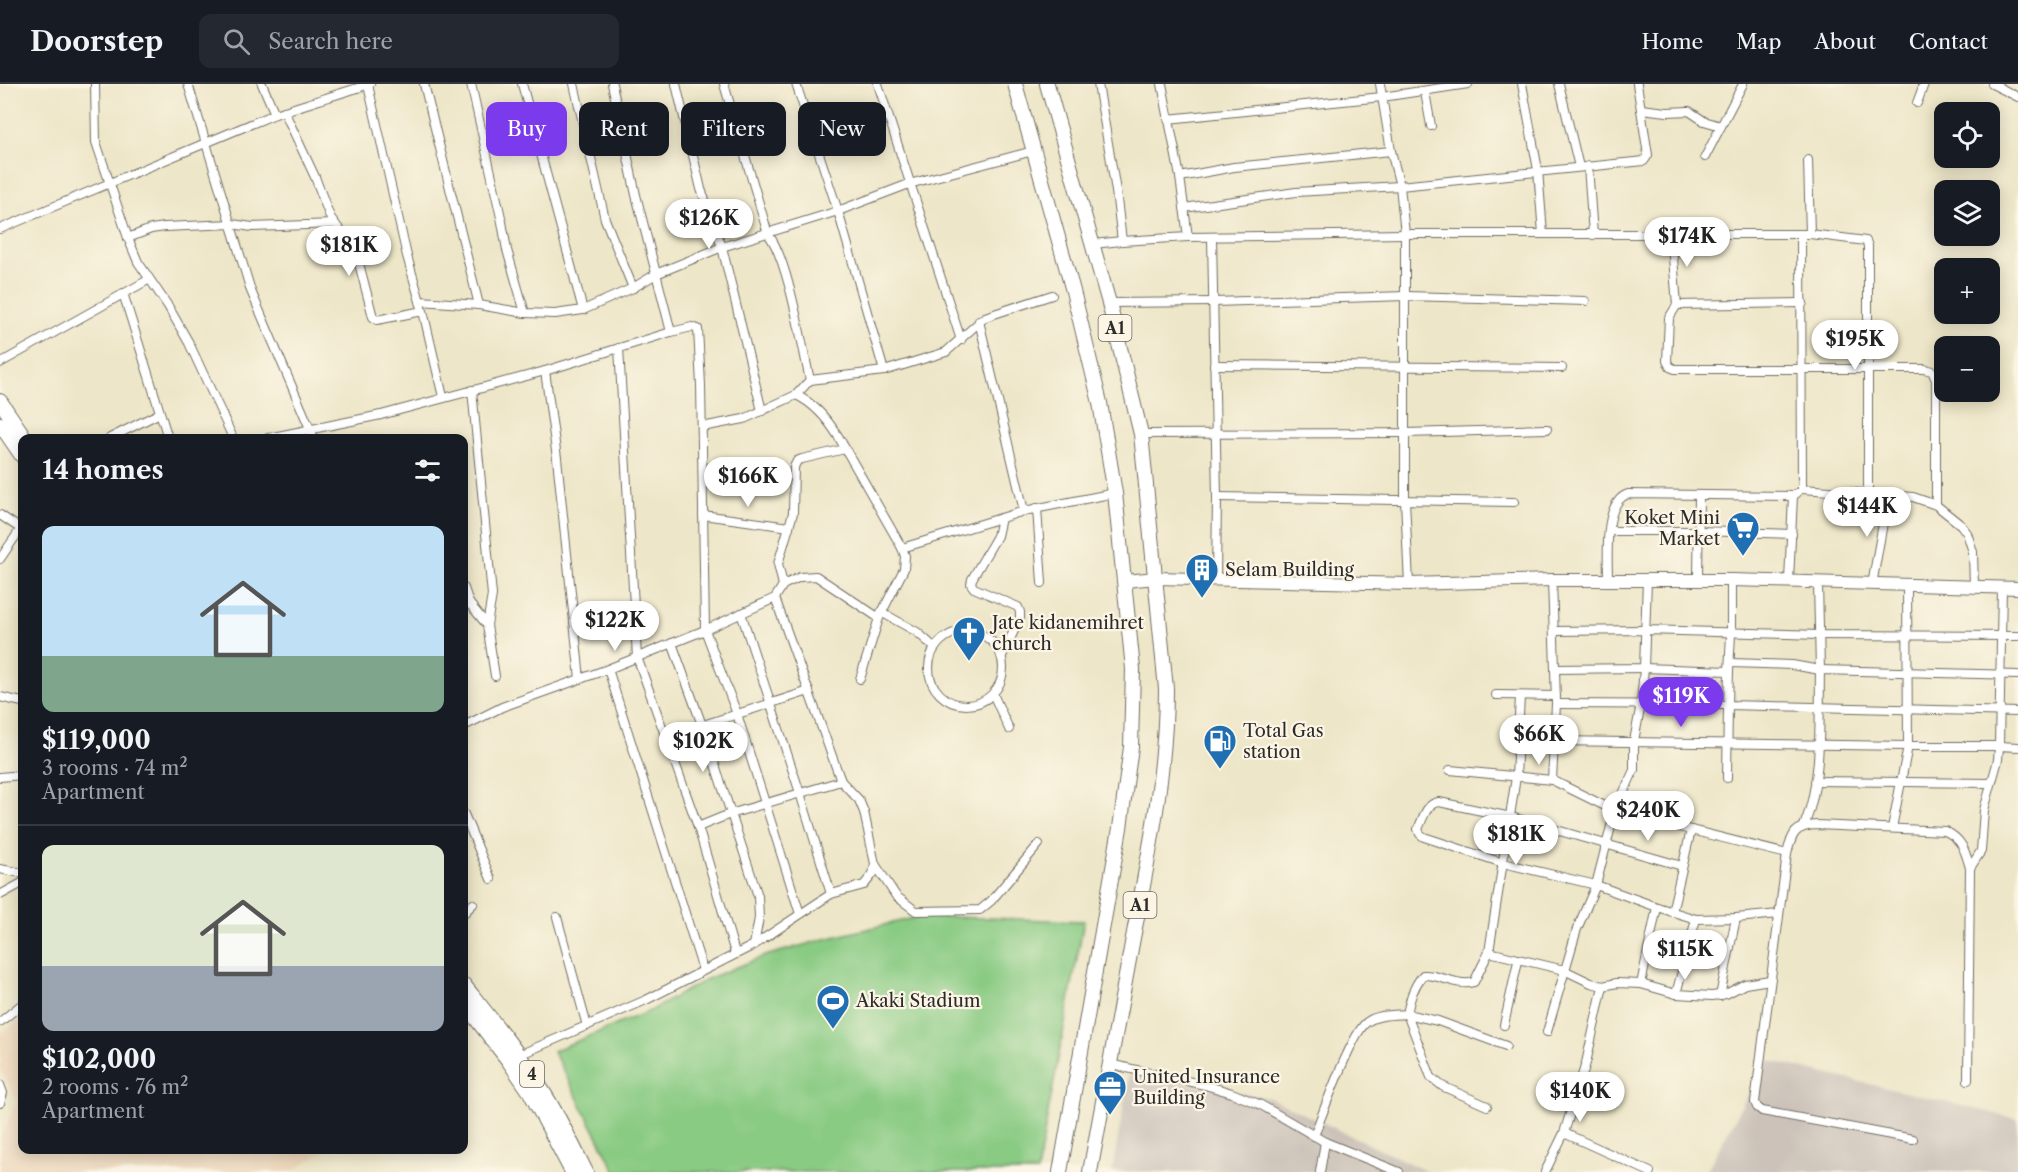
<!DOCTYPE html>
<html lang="en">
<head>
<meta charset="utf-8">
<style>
  body { margin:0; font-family:"Libre Caslon Text",serif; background:#242831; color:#f1f3f6; height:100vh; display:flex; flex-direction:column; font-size:22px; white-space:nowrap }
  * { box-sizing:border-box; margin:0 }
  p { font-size:20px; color:#9ea1a6 }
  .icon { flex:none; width:33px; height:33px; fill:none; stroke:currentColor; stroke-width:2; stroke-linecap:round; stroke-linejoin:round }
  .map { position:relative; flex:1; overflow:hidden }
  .side { position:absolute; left:18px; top:350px; width:450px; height:720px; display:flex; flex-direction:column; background:#171b24; border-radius:12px; box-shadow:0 3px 15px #0003 }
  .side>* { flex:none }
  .banner { position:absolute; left:486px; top:18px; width:570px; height:54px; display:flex; gap:12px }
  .fabs { position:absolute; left:1934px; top:18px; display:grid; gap:12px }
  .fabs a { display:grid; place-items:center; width:66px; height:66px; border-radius:12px; background:#171b24; box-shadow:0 3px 15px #0003; font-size:30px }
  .price { position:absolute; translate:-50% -51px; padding:0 14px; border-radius:21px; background:#fff; color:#222; font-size:20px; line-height:39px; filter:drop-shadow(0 2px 3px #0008) }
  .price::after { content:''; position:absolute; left:50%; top:36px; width:18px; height:14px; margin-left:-9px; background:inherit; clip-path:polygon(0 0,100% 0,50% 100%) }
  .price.on { background:#7c3aed; color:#fff }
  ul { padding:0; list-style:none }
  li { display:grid; align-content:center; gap:12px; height:318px; padding:0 24px }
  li+li { border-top:2px solid #363941 }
  li span { display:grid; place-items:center; height:186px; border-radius:12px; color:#555 }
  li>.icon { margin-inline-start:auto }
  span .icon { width:108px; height:108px; fill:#fffc; stroke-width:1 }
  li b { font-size:26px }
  h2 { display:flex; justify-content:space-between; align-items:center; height:72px; padding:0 24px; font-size:26px }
  .chip { padding:0 21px; border-radius:12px; background:#171b24; box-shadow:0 3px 15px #0003; font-size:21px; line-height:54px }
  .chip.on { background:#7c3aed; color:#fff }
  header { display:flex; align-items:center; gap:36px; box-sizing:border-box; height:84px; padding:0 30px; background:#171b24; border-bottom:2px solid #363941 }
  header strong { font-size:28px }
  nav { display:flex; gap:33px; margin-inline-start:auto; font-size:21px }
  .search { width:420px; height:54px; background:#242831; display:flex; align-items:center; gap:15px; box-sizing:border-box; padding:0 21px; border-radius:12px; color:#9ea1a6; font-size:22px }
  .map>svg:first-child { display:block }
  .built { fill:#edd7bb }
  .industrial { fill:#ccc2b9 }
  .green { fill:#89cb83; stroke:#5a7b57; stroke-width:1.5 }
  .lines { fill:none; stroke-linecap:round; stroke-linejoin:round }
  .street-casing { stroke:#6f6c62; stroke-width:10 }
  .secondary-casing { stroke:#6f6c62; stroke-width:14 }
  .primary-casing { stroke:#6f6c62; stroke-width:16 }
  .street { stroke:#fff; stroke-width:8 }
  .secondary { stroke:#fff; stroke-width:12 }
  .primary { stroke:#fff; stroke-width:14 }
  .labels { text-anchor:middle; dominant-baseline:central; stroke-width:4.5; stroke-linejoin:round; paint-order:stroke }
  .shield { fill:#fcf5e5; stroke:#6a6863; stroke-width:1.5 }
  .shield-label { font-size:16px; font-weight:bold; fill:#2b2b2b }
  .poi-label { font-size:18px; fill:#2b2b2b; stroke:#fcf5e5; text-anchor:start }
</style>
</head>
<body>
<header>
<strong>Doorstep</strong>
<div class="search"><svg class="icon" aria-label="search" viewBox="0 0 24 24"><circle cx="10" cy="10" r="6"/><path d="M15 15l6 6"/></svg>Search here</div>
<nav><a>Home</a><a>Map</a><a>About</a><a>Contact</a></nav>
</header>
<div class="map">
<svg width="2018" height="1088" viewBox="0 0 2018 1088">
  <rect width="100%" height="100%" fill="#fcf5e5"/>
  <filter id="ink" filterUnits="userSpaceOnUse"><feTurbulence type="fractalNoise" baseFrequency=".0167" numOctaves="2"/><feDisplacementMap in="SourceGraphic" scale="12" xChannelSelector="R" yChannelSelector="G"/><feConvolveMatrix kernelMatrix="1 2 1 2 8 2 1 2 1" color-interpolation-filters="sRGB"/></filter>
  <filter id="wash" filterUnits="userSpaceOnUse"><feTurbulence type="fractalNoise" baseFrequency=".008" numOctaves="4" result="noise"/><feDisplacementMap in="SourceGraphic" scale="24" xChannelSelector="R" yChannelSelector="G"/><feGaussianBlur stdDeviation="1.35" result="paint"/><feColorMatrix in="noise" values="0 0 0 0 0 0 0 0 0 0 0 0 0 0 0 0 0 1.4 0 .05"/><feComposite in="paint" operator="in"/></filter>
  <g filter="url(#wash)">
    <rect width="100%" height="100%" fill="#ede6c8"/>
    <!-- built -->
    <path class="built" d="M22 934V1065H328L291 1088H0V1054L17 1018 0 984V950Z"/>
    <!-- industrial -->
    <g class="industrial">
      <path d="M1767 976 2018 1035V1088H1706Z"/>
      <path d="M1129 990 1270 1014 1428 1088H1112Z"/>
    </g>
    <!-- green -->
    <path class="green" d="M922 832 1084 837 1037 1088H616L553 967 652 926 707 895 765 872 825 855Z"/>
  </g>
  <g filter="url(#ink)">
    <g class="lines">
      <!-- street casing -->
      <g class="street-casing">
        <g id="street">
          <path d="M95 0 96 58 128 154 138 178 168 222 189 259 233 354"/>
          <path d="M188 0 251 207 314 354"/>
          <path d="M262 0 275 30"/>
          <path d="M424 0 479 221"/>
          <path d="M471 0 502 138 507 166 525 229"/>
          <path d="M522 0 583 226"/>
          <path d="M574 0 605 135 633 204"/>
          <path d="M612 0 636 111 671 248"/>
          <path d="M676 0 701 105 722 163 762 327"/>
          <path d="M724 0 768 150C788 174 802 262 810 296"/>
          <path d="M796 0 838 127 884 287"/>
          <path d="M878 0 961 256"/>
          <path d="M1098 0 1116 107 1122 157 1188 153 1405 150H1810L1866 157 1868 162V410"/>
          <path d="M1162 0 1180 93 1188 153"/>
          <path d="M1380 0 1391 67 1400 102 1405 150V416L1409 500"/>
          <path d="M1522 0 1538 86 1543 150"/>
          <path d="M1559 0 1579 83"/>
          <path d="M1992 0 2018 13"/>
          <path d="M368 1 407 172 421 221"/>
          <path d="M1425 8 1431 42"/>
          <path d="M1917 19 1924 0"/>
          <path d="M1641 25 1667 28 1689 27 1704 37 1721 42"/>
          <path d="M284 27 315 93 330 133 356 168 373 233 377 236 382 235 423 227 443 313"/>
          <path d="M1168 35 1382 13 1468 0"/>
          <path d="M1705 73 1743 0"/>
          <path d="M1808 76 1810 150"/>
          <path d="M1588 82 1593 151"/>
          <path d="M1180 93 1234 83 1391 67"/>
          <path d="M1184 124 1296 108 1400 102 1644 77 1648 71 1637 0"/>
          <path d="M0 145 275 30 370 0"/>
          <path d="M1671 150 1677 221"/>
          <path d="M1801 151 1802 405 1913 413 1936 421 1961 441 1967 449 1973 468 1974 503"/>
          <path d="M1212 153 1217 413 1216 496"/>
          <path d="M128 154 151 145 165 143 232 140 252 143 335 140"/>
          <path d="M1093 160 1122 157"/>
          <path d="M123 209 168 354"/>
          <path d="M420 217 479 221 525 229 555 230 583 226 633 204 656 190 722 163 838 127 909 100 1033 67"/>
          <path d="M1109 219 1214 218 1406 212 1585 217"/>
          <path d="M1803 219 1677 221 1669 234 1667 277 1670 283 1675 285H1924L1932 287 1936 296V421"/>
          <path d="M979 237 1024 427"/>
          <path d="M619 264 637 573 698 743 735 869"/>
          <path d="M0 279 148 196"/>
          <path d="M1214 281 1562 284"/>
          <path d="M545 287 557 374 580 595"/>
          <path d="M472 306 492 511 487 541 495 592"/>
          <path d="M796 311 810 296 884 287 946 268 985 233 1052 211"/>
          <path d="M702 343 744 335 796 311C813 319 828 336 838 352L902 464 1024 427 1115 409"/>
          <path d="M1141 350 1406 349 1547 345"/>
          <path d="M110 354 160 329"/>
          <path d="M268 354 381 331 545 287 671 248 692 243 698 245 701 301 705 546 737 630 800 830"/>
          <path d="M1217 413 1514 418"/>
          <path d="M1037 424 1042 499"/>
          <path d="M0 431 21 445"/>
          <path d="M703 431 789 443"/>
          <path d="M1001 434 997 452 972 495 971 500 974 504 1018 523 1020 528V534L1002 572"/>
          <path d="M1609 447H1699L1792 450"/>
          <path d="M0 475 22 443"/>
          <path d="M1698 495 1699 411"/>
          <path d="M1552 496 1555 585 1644 584 1647 496"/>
          <path d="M1608 496C1608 473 1603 418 1628 410L1793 412"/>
          <path d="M1789 497 1793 412 1797 409"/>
          <path d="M783 501 778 480 793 429 794 383 797 377 802 375 845 365"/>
          <path d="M1872 501 1888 411"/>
          <path d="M1907 501 1908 662H1999L2002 504"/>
          <path d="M464 504 469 519"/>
          <path d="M775 514 841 697 859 716 864 728 875 780 896 812 916 827 980 826 991 817 1039 760"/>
          <path d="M464 522 469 519 487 541"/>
          <path d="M881 528 917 548 935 564"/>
          <path d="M741 529 800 709 831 810"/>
          <circle cx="966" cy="584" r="37"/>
          <path d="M1554 547 1645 546 1819 551 2018 552"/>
          <path d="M672 559 702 641 758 812 759 834 754 861"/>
          <path d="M1730 579 1792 581 1820 586 1818 499"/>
          <path d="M608 585 703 886"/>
          <path d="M1729 587 1728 621 2018 628"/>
          <path d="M860 595 879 534 904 485 905 472 902 464"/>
          <path d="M993 610 1009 645"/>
          <path d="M1496 611 1556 612"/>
          <path d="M0 613 22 618"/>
          <path d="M1556 620 1728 621 1727 694"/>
          <path d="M464 642 502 623 608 585 705 546 775 514 783 501 800 493 816 492 879 534"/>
          <path d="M666 653 809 607"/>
          <path d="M1555 657 1908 662 1892 744"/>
          <path d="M1450 686 1552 696 1615 727 1787 770"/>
          <path d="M0 693 22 691"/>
          <path d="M1552 696 1556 620 1555 585"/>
          <path d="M1815 697 1990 699"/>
          <path d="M464 730 491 795"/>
          <path d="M1804 742C1823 696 1819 635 1820 586L2018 591"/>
          <path d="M698 743 730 730 841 697"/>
          <path d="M1682 782 1511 733 1439 718C1426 719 1423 735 1418 745L1420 750 1424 753 1503 779 1596 801 1657 823 1696 835 1736 834 1779 830"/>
          <path d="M1970 784 1981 767 1984 726 1998 676 1999 662 2018 663"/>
          <path d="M0 785 22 789"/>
          <path d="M0 811 22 799"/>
          <path d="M1672 828 1691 746"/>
          <path d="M464 829 473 820"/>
          <path d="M557 833 587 942"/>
          <path d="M1489 868 1516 693 1520 612"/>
          <path d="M1641 900 1657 823"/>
          <path d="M1603 902 1617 899 1641 900 1676 910 1712 912 1726 910 1745 900 1770 896"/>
          <path d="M1676 910 1696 835"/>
          <path d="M1720 912 1736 834"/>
          <path d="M0 938 22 920"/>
          <path d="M1504 941 1518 877"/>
          <path d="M1547 948 1577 845 1596 801 1615 727 1634 686V657L1641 620 1644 584 1729 587 1731 550V496"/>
          <path d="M1506 962 1438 937 1407 930C1410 915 1413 903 1423 891 1440 890 1458 903 1474 898L1489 868 1564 886 1591 899 1603 902 1586 979 1564 1049 1545 1088"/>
          <path d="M519 971 646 916 754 861 831 810 864 801 873 790 875 780"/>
          <path d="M1109 980 1205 1001 1232 1009 1261 1021 1325 1058 1399 1088"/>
          <path d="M0 1001 3 1009 0 1019"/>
          <path d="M1564 1049 1650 1088"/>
          <path d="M1314 1052C1322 1031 1352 948 1367 938 1378 930 1394 931 1407 930L1431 993 1442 1002 1487 1022"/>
          <path d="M1913 1055 1762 1027 1757 1023 1755 1018 1787 770C1792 749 1795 742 1817 741L1945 747C1962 755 1965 766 1970 784L1968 996"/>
          <path d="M1320 1088 1325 1058"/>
        </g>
      </g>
      <!-- secondary casing -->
      <g class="secondary-casing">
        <path id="secondary" d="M1125 497 1156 494 1409 500 1552 496H1731L2018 504"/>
      </g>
      <!-- primary casing -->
      <g class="primary-casing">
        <g id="primary">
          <path d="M1015 0 1073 207 1100 319 1115 409 1133 585 1131 663 1120 744 1060 1088"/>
          <path d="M1047 0 1109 219 1141 350 1166 605C1166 689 1149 771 1133 854 1118 932 1104 1010 1090 1088"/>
          <path d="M0 317 25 354"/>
          <path d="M0 340 22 372"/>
          <path d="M464 901C491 935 519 969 542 1006 559 1032 572 1060 586 1088"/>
          <path d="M464 919 508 976 530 1008 572 1088"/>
        </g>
      </g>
      <!-- street -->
      <use href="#street" class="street"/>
      <!-- secondary -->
      <use href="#secondary" class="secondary"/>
      <!-- primary -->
      <use href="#primary" class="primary"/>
    </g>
  </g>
  <!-- icons -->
  <defs>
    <g id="supermarket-pin" transform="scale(1.725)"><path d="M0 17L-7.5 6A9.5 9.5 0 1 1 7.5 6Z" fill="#1f6fb2" stroke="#fcf5e5"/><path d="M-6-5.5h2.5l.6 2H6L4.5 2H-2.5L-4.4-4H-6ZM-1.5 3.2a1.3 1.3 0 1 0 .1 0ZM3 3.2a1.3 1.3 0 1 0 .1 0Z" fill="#fff"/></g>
    <g id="building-pin" transform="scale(1.725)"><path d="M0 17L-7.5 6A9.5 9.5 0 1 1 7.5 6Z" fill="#1f6fb2" stroke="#fcf5e5"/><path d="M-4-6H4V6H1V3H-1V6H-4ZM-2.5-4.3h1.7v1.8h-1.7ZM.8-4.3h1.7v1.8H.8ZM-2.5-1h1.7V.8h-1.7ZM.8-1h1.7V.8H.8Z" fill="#fff"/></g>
    <g id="church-pin" transform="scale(1.725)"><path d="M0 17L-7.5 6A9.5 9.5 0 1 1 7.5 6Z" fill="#1f6fb2" stroke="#fcf5e5"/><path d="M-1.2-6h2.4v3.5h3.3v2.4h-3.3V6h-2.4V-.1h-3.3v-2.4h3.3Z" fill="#fff"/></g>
    <g id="fuel-pin" transform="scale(1.725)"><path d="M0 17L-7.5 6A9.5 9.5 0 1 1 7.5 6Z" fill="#1f6fb2" stroke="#fcf5e5"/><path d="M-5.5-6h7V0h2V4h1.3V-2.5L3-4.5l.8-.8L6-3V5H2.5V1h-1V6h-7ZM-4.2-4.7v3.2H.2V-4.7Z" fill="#fff"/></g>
    <g id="stadium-pin" transform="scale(1.725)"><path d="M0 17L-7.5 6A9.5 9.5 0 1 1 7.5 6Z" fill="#1f6fb2" stroke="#fcf5e5"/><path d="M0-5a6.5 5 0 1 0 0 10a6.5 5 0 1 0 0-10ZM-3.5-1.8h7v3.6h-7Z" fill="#fff"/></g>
    <g id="office-pin" transform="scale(1.725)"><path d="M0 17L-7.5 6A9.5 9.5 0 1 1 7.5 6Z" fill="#1f6fb2" stroke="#fcf5e5"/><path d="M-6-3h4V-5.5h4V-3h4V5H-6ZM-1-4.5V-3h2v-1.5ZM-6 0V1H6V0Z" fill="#fff"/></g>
  </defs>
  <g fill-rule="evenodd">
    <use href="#supermarket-pin" x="1743" y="444"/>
    <use href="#building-pin" x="1202" y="486"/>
    <use href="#church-pin" x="969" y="549"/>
    <use href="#fuel-pin" x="1220" y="657"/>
    <use href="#stadium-pin" x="833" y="917"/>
    <use href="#office-pin" x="1110" y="1003"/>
  </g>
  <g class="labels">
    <!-- shield labels -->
    <g class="shield">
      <rect x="1098.5" y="231" width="33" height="26" rx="4.5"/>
      <rect x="1123.5" y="808" width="33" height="26" rx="4.5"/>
      <rect x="520" y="977" width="24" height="26" rx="4.5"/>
    </g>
    <g class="shield-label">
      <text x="1115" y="244">A1</text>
      <text x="1140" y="821">A1</text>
      <text x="532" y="990">4</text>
    </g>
    <!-- poi labels -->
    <g class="poi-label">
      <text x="1720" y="434" text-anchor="end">Koket Mini<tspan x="1720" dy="21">Market</tspan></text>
      <text x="1225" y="486">Selam Building</text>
      <text x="992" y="539">Jate kidanemihret<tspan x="992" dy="21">church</tspan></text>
      <text x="1243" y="647">Total Gas<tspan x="1243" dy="21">station</tspan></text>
      <text x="856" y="917">Akaki Stadium</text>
      <text x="1133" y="993">United Insurance<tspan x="1133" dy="21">Building</tspan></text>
    </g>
  </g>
</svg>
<div class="fabs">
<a><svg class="icon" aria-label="locate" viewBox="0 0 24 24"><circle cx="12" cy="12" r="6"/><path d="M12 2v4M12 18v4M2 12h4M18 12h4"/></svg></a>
<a><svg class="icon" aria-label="layers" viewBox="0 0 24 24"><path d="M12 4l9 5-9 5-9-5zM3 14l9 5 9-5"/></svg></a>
<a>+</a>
<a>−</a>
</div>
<b class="price" style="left:709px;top:166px">$126K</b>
<b class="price" style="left:1687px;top:184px">$174K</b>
<b class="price" style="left:349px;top:193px">$181K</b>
<b class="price" style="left:1855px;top:287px">$195K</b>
<b class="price" style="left:748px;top:424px">$166K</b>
<b class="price" style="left:1867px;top:454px">$144K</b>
<b class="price" style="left:615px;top:568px">$122K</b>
<b class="price on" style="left:1681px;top:644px">$119K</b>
<b class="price" style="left:1539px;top:682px">$66K</b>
<b class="price" style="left:703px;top:689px">$102K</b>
<b class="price" style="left:1648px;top:758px">$240K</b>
<b class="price" style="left:1516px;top:782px">$181K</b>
<b class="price" style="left:1685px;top:897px">$115K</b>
<b class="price" style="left:1580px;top:1039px">$140K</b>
<div class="banner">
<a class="chip on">Buy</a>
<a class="chip">Rent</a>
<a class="chip">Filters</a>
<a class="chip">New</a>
</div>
<section class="side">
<h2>14 homes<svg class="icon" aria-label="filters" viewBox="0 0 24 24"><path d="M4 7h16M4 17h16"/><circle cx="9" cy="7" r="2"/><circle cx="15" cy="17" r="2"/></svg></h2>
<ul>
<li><span style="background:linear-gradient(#bfe0f5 70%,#7fa58c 0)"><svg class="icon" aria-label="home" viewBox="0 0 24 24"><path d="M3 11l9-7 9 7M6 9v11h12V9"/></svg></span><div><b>$119,000</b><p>3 rooms · 74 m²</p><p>Apartment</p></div></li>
<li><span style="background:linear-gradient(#dfe7d0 65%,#9aa5b1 0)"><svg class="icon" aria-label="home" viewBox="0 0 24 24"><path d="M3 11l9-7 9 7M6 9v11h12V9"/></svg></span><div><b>$102,000</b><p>2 rooms · 76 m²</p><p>Apartment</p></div></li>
</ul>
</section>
</div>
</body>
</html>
